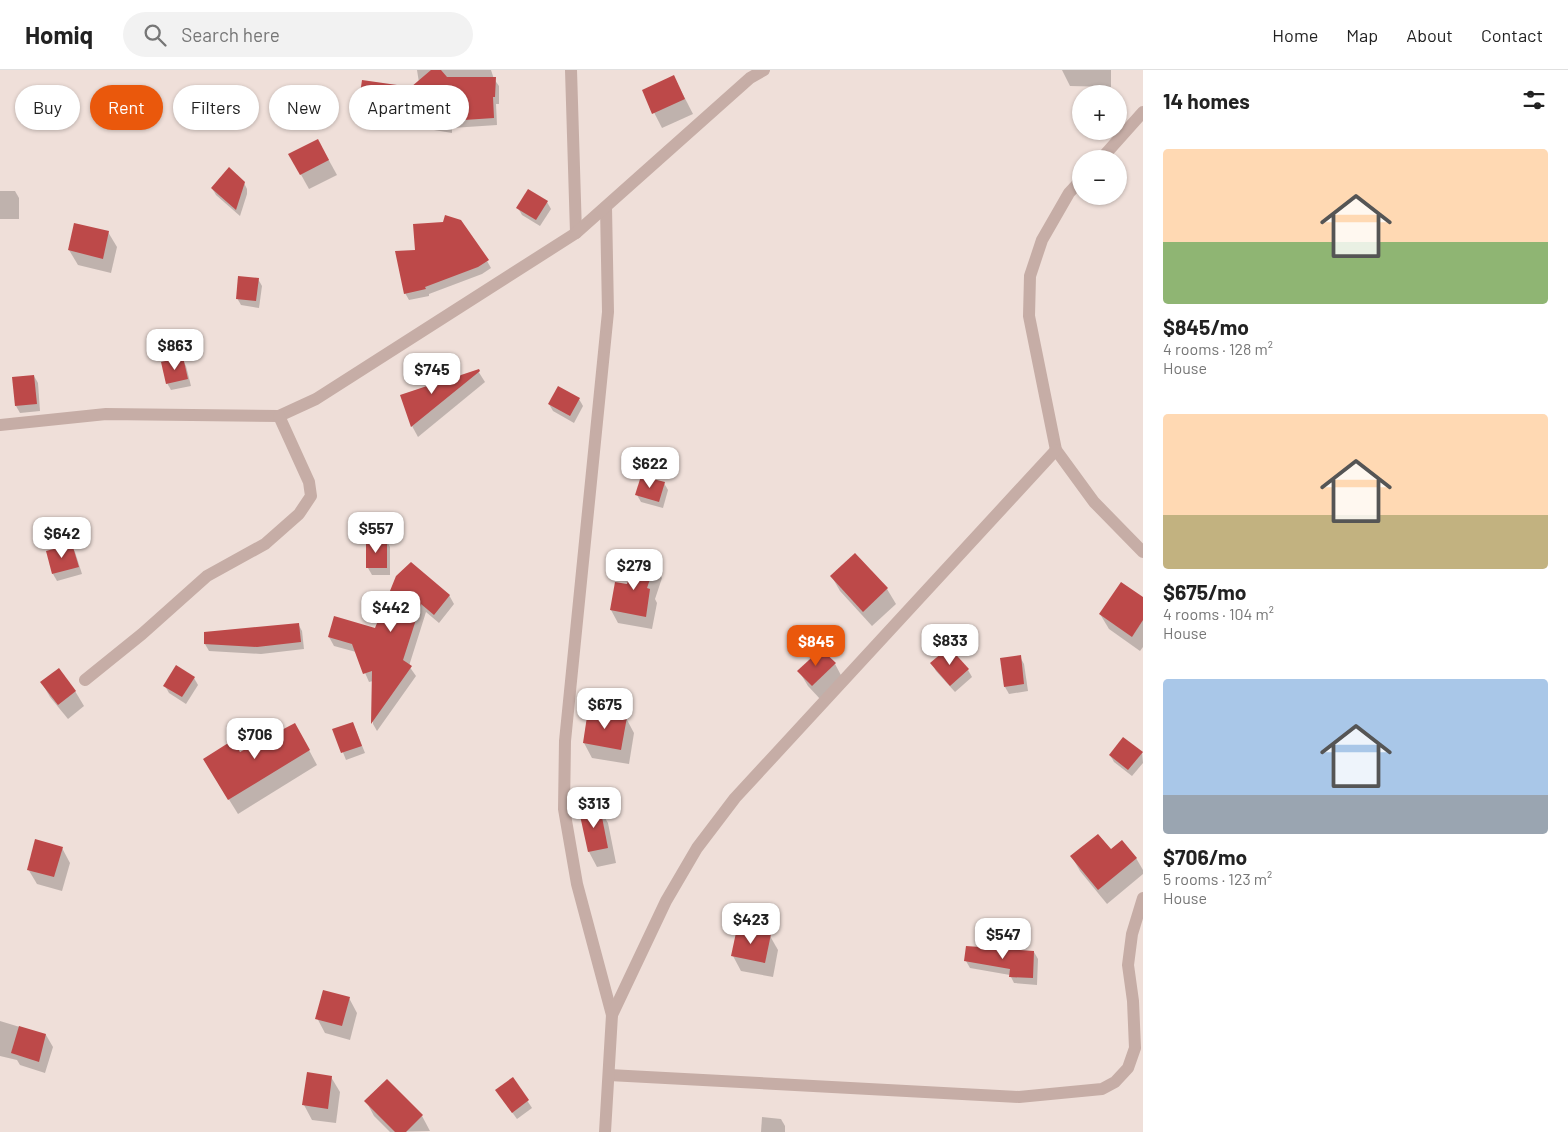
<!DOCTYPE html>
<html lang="en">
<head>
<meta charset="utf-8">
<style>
  body { margin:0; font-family:Barlow,sans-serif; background:#f2f2f2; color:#222; height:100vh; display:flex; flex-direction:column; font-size:19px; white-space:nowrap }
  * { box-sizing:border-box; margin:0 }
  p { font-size:16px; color:#767676 }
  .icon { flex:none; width:28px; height:28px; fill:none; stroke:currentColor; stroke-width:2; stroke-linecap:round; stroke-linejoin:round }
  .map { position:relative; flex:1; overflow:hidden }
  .sheet { display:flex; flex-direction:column; background:#fff; width:425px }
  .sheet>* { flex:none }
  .hud { position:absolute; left:15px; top:15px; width:475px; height:45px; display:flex; gap:10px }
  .tools { position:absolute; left:1072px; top:15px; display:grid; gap:10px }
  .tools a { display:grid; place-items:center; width:55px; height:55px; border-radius:50%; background:#fff; box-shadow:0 1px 4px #0004; font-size:25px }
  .price { position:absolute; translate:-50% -42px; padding:0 11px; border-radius:10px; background:#fff; color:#222; font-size:16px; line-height:32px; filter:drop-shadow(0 1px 2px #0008) }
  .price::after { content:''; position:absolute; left:50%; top:30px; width:15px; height:11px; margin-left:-8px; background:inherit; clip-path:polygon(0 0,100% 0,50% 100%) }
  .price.active { background:#ea580c; color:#fff }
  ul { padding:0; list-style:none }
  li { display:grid; align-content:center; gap:10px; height:265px; padding:0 20px }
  li span { display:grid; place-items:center; height:155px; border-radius:5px; color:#555 }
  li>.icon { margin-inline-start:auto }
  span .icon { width:90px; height:90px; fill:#fffc; stroke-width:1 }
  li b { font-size:21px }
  h2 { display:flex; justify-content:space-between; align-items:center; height:60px; padding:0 20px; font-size:21px }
  .pill { padding:0 18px; border-radius:22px; background:#fff; box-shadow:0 1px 4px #0004; font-size:18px; line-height:45px }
  .pill.active { background:#ea580c; color:#fff }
  header { display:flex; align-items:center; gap:30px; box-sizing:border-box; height:70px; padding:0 25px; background:#fff; border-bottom:1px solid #e0e0e0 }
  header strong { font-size:24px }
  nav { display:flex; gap:28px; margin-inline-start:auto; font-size:18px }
  .search { width:350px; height:45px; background:#f2f2f2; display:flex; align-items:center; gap:12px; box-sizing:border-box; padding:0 18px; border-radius:28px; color:#767676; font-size:19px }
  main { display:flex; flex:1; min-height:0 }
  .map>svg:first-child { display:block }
  .shadow { fill:#0003 }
  .building { fill:#bd4949 }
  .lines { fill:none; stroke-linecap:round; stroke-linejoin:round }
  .minor { stroke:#c6ada6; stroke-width:12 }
</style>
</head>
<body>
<header>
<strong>Homiq</strong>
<div class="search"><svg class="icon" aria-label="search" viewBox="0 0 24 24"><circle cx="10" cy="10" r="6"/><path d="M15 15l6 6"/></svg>Search here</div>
<nav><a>Home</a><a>Map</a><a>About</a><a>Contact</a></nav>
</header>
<main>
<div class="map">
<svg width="1143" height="1062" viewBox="0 0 1143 1062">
  <rect width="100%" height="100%" fill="#efdfd9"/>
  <!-- shadow -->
  <g class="shadow">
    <path d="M417 0H491L494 9 499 16V34H496L497 55 452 58V63L410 56 407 50 363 45 359 38 420 19Z"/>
    <path d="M1062 0H1111V17L1070 16Z"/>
    <path d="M674 7 693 44 662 58 643 21Z"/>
    <path d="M290 85H326L337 105 309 119Z"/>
    <path d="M243 111 247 119V124L240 146 216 125 212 118Z"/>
    <path d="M0 121H15L19 128V149H0Z"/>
    <path d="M547 132 551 139 540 156 522 145 518 138Z"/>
    <path d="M108 162 117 177 111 203 78 195 69 180Z"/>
    <path d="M487 191 491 198 482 204 429 224V226L409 230 405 223Z"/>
    <path d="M258 209 262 216 259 238 241 235 237 228Z"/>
    <path d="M182 289 186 296 191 316 171 320 167 313Z"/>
    <path d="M478 301 485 312 418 367 412 356 401 326Z"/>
    <path d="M34 306 38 313 40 341 20 343 16 336Z"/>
    <path d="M579 329 583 336 574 353 553 341 549 334Z"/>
    <path d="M664 413 668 420 663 438 641 432 637 425Z"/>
    <path d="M386 470 390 477V505H372L368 498Z"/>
    <path d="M71 475 75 482 82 504 57 511 53 504Z"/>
    <path d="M855 485 887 519 896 534 872 556 840 521 832 507Z"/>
    <path d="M654 495 662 508 655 529 657 533 652 559 618 553 611 540 627 516Z"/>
    <path d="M397 506 449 525 454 534 439 553 426 542 409 596 416 606 377 661 373 654V611L369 612 356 582 334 576 329 567 376 559Z"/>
    <path d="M1122 513 1143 528V577L1140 581 1109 559 1100 544Z"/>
    <path d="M298 554 302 561 304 579 261 584 209 581 205 574Z"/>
    <path d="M1020 587 1024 594 1028 621 1009 624 1005 617Z"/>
    <path d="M835 594 843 609 821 630 808 616 799 601Z"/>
    <path d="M932 594 968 600 972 607 955 622 936 601Z"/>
    <path d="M194 608 198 615 186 634 169 623 165 616Z"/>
    <path d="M42 613 75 621 84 636 68 649 50 627Z"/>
    <path d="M626 648 634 663 629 694 592 688 584 673Z"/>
    <path d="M353 653 365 683 346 690 334 660Z"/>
    <path d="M303 669 317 695 238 744 213 704 240 684Z"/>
    <path d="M1142 682 1143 693 1132 706 1114 692 1110 685Z"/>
    <path d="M599 738 608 753 616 793 597 797 589 782 581 742Z"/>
    <path d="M62 778 70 793 62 821 37 814 28 799Z"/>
    <path d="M1111 781 1136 788 1143 800V804L1107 834 1080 801 1072 787Z"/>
    <path d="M770 866 778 880 773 907 741 901 733 886Z"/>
    <path d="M1034 882 1038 889 1037 915 1014 913 1010 905 970 898 966 891Z"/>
    <path d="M349 928 357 943 350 970 325 963 317 948Z"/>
    <path d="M0 951 46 965 53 977 45 1003 20 995 17 990 0 986Z"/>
    <path d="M331 1007 340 1022 336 1053 312 1050 304 1035Z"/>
    <path d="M513 1009 532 1038 517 1049 501 1027Z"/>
    <path d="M366 1031 422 1046 430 1061 390 1062 374 1046Z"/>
    <path d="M762 1047 781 1049 785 1056V1062H761Z"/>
  </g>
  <!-- building -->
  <g class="building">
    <path d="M431 0H441L447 7H496L495 27H493L494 48 449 51 448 57 405 49V43L358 38 362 10 411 17Z"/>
    <path d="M674 5 685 29 652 44 642 20Z"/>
    <path d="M318 69 329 90 300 105 288 84Z"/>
    <path d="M229 97 245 112 236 140 211 118Z"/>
    <path d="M528 119 548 131 536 150 516 138Z"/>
    <path d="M445 145 461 150 489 190 478 197 425 217 426 219 404 224 395 181 415 180 413 154 443 152Z"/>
    <path d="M74 153 109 161 103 189 68 180Z"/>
    <path d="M238 206 259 208 256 231 236 229Z"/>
    <path d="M183 287 188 309 166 314 161 292Z"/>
    <path d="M479 299 480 301 411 357 400 325 427 316 426 309 458 306Z"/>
    <path d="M34 305 37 334 15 336 12 307Z"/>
    <path d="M558 316 580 328 570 346 548 334Z"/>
    <path d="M641 406 665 412 659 432 635 425Z"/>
    <rect x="366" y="469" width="21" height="29"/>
    <path d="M72 474 79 497 52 504 46 481Z"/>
    <path d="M855 483 888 518 863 542 830 506Z"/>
    <path d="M635 488 655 494 647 518 650 519 646 547 610 540 615 512 627 514Z"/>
    <path d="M411 492 450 525 434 545 421 534 403 590 412 596 371 654 372 601 363 604 352 574 328 567 334 546 375 558 396 506Z"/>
    <path d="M1121 512 1143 527V550L1132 567 1099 544Z"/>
    <path d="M299 553 301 572 257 577 204 574V562Z"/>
    <path d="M949 577 969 599 950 616 930 593Z"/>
    <path d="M821 579 836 593 812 616 797 601Z"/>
    <path d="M1021 585 1024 614 1004 617 1000 588Z"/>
    <path d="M176 595 195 607 182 627 163 616Z"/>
    <path d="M59 598 76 621 58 635 40 612Z"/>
    <path d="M588 640 627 647 621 680 583 673Z"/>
    <path d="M353 652 362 676 341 683 332 659Z"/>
    <path d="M295 653 310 680 228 730 203 689 233 670 240 682Z"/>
    <path d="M1123 667 1143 682 1128 700 1109 685Z"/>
    <path d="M600 737 608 778 588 782 579 741Z"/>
    <path d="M1098 764 1111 779 1122 770 1137 788 1098 820 1070 786Z"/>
    <path d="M35 769 63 777 54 807 27 800Z"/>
    <path d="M737 858 771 864 765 893 731 886Z"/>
    <path d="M966 876 1034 881 1033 908 1009 907 1010 899 964 891Z"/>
    <path d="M323 920 350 927 342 956 315 949Z"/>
    <path d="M19 956 46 964 39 992 11 983Z"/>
    <path d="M307 1002 332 1006 328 1039 302 1035Z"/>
    <path d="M513 1007 529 1030 512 1043 495 1020Z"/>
    <path d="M387 1009 423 1045 406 1062H395L364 1031Z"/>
  </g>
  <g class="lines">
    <!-- minor -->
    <g class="minor">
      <path d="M571 0 576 163"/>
      <path d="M1101 89 1143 42"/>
      <path d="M1081 110 1069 123 1042 170 1030 206 1029 246 1056 380 1094 432 1143 482"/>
      <path d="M606 137 608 242 565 671 564 739 577 814 612 945"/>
      <path d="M0 355 106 344 279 346 316 329 576 163 750 8 764 0"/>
      <path d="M85 610 142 564 207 506 265 474 299 444 311 426 309 412 279 346"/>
      <path d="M609 1005 1019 1027 1102 1019 1115 1012 1128 998 1135 978 1133 931 1128 895 1132 864 1143 828"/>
      <path d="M605 1062 612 945 666 831 697 778 735 728 1056 380"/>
    </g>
  </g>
</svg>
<div class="tools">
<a>+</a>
<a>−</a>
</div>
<b class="price" style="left:175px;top:301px">$863</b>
<b class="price" style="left:432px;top:325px">$745</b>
<b class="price" style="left:650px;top:419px">$622</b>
<b class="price" style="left:376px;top:484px">$557</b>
<b class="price" style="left:62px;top:489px">$642</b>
<b class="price" style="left:634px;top:521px">$279</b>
<b class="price" style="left:391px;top:563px">$442</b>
<b class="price" style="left:950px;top:596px">$833</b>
<b class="price active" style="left:816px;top:597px">$845</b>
<b class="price" style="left:605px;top:660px">$675</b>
<b class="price" style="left:255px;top:690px">$706</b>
<b class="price" style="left:594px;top:759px">$313</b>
<b class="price" style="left:751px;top:875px">$423</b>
<b class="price" style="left:1003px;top:890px">$547</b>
<div class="hud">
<a class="pill">Buy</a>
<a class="pill active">Rent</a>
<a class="pill">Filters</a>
<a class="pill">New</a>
<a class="pill">Apartment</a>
</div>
</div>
<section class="sheet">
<h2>14 homes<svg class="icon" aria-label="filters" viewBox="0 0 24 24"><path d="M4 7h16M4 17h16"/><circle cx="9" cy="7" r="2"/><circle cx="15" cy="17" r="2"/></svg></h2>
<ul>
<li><span style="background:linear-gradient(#ffd9b3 60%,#8fb573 0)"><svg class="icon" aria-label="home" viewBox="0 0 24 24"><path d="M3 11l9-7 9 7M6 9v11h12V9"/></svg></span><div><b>$845/mo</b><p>4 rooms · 128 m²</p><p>House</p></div></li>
<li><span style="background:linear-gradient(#ffd9b3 65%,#c2b280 0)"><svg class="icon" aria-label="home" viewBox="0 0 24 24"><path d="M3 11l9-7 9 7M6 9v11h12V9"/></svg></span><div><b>$675/mo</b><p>4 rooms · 104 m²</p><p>House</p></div></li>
<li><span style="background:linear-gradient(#a9c7e8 75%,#9aa5b1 0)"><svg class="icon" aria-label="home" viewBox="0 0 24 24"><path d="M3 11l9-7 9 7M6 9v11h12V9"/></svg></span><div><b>$706/mo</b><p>5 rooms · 123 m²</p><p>House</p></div></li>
</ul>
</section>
</main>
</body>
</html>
